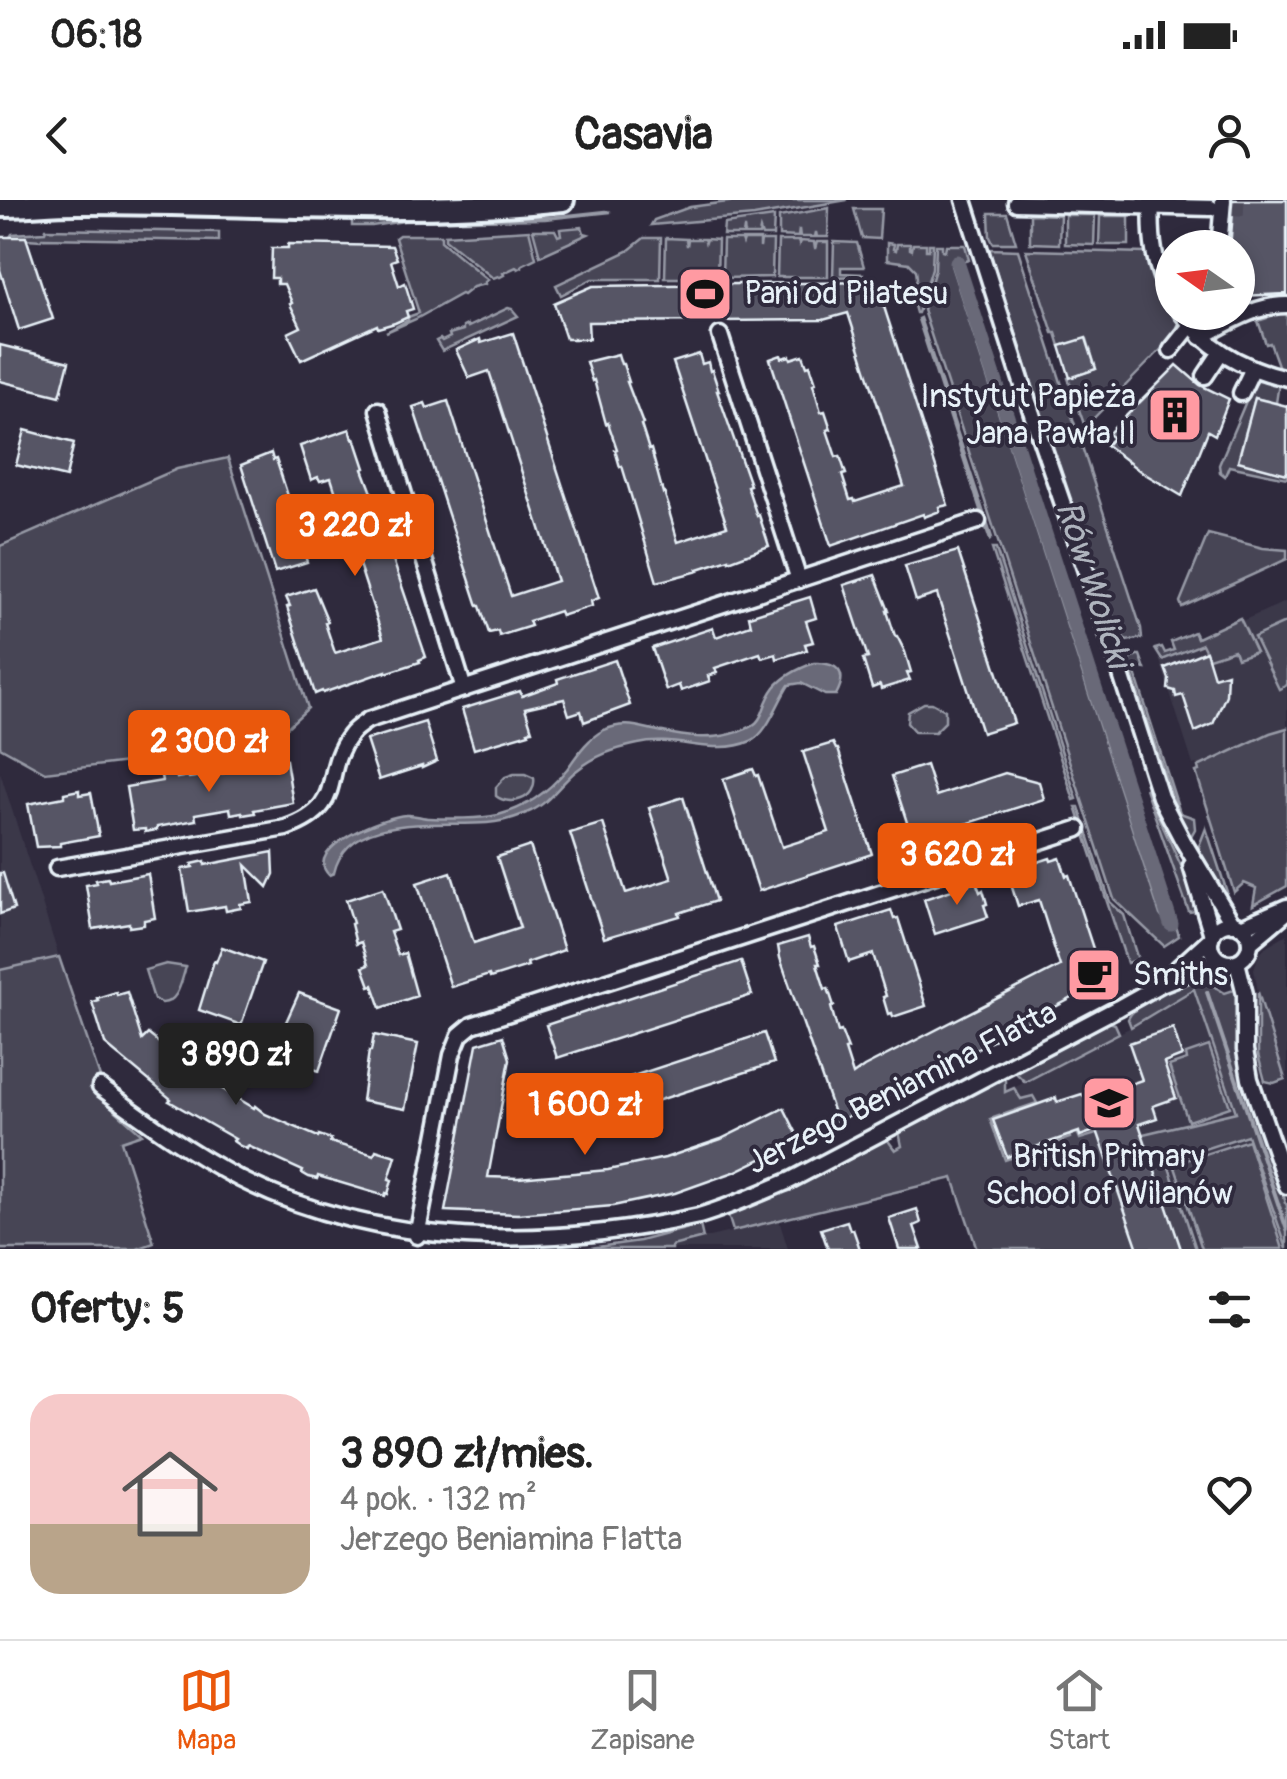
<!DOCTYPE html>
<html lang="pl">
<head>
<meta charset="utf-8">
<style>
  body { margin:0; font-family:Pangolin,sans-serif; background:#f6f6f6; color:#222; height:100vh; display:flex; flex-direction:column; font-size:38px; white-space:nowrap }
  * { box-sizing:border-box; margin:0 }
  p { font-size:32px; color:#767676 }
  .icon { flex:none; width:55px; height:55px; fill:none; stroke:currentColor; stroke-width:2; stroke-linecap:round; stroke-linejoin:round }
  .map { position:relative; height:1049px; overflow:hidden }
  .details { display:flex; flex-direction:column; background:#fff; flex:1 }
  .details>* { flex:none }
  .needle { width:65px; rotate:284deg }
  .controls { position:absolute; left:1155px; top:30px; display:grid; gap:20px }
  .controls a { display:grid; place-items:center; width:100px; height:100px; border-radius:50%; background:#fff; box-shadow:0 5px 15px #0003; font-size:50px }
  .price { position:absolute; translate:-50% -85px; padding:0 22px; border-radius:10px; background:#ea580c; color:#fff; font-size:32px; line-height:65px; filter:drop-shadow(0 2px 5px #0008) }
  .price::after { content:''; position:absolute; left:50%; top:60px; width:30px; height:22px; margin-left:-15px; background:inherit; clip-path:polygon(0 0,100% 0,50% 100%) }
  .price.current { background:#222; color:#fff }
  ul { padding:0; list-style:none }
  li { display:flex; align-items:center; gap:30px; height:250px; padding:0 30px }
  li span { display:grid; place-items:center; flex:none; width:280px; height:200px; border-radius:30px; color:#555 }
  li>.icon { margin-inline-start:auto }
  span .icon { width:120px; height:120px; fill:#fffc; stroke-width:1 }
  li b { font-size:42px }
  h2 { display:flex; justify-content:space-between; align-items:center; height:120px; padding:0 30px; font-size:42px }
  .status { display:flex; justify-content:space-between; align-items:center; height:70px; padding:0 50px; background:#fff; direction:ltr }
  .status svg { height:28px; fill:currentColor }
  header { display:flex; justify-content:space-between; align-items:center; height:130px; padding:0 30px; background:#fff; font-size:45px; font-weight:800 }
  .dock { display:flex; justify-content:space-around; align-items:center; height:140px; border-top:2px solid #e0e0e0; background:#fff; font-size:28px; color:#767676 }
  .dock a { display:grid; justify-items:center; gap:5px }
  .dock .current { color:#ea580c }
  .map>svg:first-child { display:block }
  .built { fill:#3b3749 }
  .green { fill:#464455; stroke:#979aa6; stroke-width:2.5 }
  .water { fill:#696978; stroke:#9c9fab; stroke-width:2.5 }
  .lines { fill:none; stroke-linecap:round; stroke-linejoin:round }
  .stream { stroke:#9c9fab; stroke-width:4 }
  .canal { stroke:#696978; stroke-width:15 }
  .building { fill:#575565; stroke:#e8f1f8; stroke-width:2.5 }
  .street-tunnel { stroke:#4b4859; stroke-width:14; stroke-dasharray:14 7; stroke-linecap:butt }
  .street-casing { stroke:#e8f1f8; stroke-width:21 }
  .secondary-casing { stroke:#e8f1f8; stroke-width:28 }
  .street { stroke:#2f2a3d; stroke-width:14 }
  .secondary { stroke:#2f2a3d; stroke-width:20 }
  .labels { text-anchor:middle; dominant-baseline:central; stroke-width:8; stroke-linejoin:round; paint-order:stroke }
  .poi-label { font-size:32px; fill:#e8f1f8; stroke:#2f2a3d; text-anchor:start }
  .street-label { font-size:32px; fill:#e8f1f8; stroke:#2f2a3d }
  .water-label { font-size:35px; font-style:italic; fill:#afb4be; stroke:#2f2a3d }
</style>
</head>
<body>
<div class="status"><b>06:18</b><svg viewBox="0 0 49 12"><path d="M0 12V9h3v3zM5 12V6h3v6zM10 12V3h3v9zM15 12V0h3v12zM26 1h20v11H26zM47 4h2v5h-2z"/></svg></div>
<header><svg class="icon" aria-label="back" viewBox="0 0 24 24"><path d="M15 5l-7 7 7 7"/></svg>Casavia<svg class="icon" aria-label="person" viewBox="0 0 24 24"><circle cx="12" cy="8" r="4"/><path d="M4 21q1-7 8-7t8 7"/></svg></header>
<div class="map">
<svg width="1287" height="1049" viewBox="0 0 1287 1049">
  <rect width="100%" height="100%" fill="#2f2a3d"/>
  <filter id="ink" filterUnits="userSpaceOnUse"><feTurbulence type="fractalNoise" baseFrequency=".01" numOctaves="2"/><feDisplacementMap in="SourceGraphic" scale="20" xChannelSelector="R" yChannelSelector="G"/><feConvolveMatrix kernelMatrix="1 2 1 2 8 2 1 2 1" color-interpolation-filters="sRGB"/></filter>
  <g filter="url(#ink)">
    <!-- built -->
    <g class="built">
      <path d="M1287 401V576L1270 534 1198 567 1196 564 1193 565 1159 458Z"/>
      <path d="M0 572 59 757 0 770Z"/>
      <path d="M1287 734V884L1258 792 1254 769 1258 757 1265 747Z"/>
      <path d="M1194 789 1286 1049H1196L1157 931 779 1020 788 1049H672L671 1046 743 1029 1131 827Z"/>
    </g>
    <!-- green -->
    <g class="green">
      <path d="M743 0H847L754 16 651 25 654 20 690 7Z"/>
      <path d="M829 8 828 37H817L816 32 815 37H800L799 29 798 37 779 36V17Z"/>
      <path d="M854 9H881L879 39 862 38Z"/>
      <path d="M606 11 611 12 545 19 404 21 372 26H352V17H550Z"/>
      <path d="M989 13H1007L1016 43H993L990 37Z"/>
      <path d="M1030 14 1060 15 1059 44 1030 43Z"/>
      <path d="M1065 15H1095L1094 45 1065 44Z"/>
      <path d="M1100 16H1129V45H1099Z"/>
      <path d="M774 17 773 36H762L760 30 759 35H745L744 28 743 35H723L724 24Z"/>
      <path d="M582 27 584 33 588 34 540 56 533 30H555L558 36 561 35 560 29Z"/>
      <path d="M46 29 219 32V41L42 38 41 40 27 39 26 37H10L12 34 45 32Z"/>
      <path d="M529 30 536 58 522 65V67L518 69 516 67 503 73 504 75 500 77 498 76 493 78 445 39V35Z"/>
      <path d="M441 35V41L488 80 485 82V84L473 87 463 95 461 94 416 119 386 132 408 120V117L419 113 395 38 399 35Z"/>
      <path d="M644 38H661L660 79H592L561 95 556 85 628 51Z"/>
      <path d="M666 38 686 39 687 46 688 39H704L705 42 706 39 718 40 717 78H665Z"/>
      <path d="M723 40H742L743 43 744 40H760V48L761 41H773L772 77 722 78Z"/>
      <path d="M778 41H798L799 44 800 41 814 42 815 49 817 42H828V77H777Z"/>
      <path d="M834 42 857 43 864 67H841V73L863 74V76L833 77Z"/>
      <path d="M887 43 894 44 893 49 896 50 897 44H910V49L912 50 913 44H926V50H929V44H933L932 68 918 113H916L911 95 917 78 916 70 909 63 887 60Z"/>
      <path d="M936 45H942V50L945 51 946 45H965L969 60 951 65 1160 715 1170 728 1176 726 1179 736 1164 746 1114 699 923 110 935 69Z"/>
      <path d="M989 49 1018 50 1141 428 1142 438 1127 441 1118 431 1100 379 1078 328Z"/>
      <path d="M1026 50 1146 53 1155 81 1178 121 1177 133 1085 227 1068 178 1096 169 1087 139 1060 146 1056 133H1053Z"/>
      <path d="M508 108 512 109 518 116 442 151 436 141 440 139 442 141 450 137 449 134 463 130V127L467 125 468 127Z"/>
      <path d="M1287 110V170L1279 168 1270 143 1266 144 1258 121 1267 118 1268 114Z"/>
      <path d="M920 118 992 338 990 340 918 119Z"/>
      <path d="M1260 179 1279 183 1276 203 1255 198 1238 260 1287 274V278L1229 266 1225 276 1220 272 1219 265 1252 187Z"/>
      <path d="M228 258 308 508 268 545 45 572 0 547V346L177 269Z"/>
      <path d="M1208 334 1263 348 1287 350V359L1182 407 1180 402Z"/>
      <path d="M992 349H996L1077 599 1074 600Z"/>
      <path d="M1240 418 1256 452 1237 458 1234 450 1209 458 1202 444 1162 460 1155 449 1162 447 1165 453 1174 450 1171 442 1194 432 1197 438Z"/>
      <path d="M1287 422V485L1279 489 1254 437Z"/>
      <path d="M1137 455H1140L1145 469 1133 467 1180 613 1194 618 1195 629 1191 636 1187 634 1172 597 1129 465 1131 459Z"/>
      <path d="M924 503H932L945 510V522L935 532H915L907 523 908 512Z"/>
      <path d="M1287 528V686L1253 705 1256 688 1244 683 1234 692 1196 572 1199 571 1198 567 1270 533Z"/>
      <path d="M514 574H525L534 578C537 599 510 607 496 596V587L505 577Z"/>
      <path d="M1145 588 1184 672 1197 711 1189 712Z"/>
      <path d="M1076 607H1079L1110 702 1124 715 1138 760 1127 763Z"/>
      <path d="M1206 628 1227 692 1222 698 1199 656V646Z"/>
      <path d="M59 757 101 880 90 888 142 934 121 941 154 1043 137 1049H0V770Z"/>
      <path d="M166 764 186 767C181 781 179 802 162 803L154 799 145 770Z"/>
      <path d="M1202 774 1205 781 1225 793 1237 789 1242 873 1287 1006V1049L1247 935 1167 961 1196 1049H977L953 978 733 1031 728 1015 789 989 887 939 895 950 902 946 899 932 1005 876V892L1014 888 1021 899 1033 896 1037 903 990 919 1005 960 1070 938 1067 924 1073 922 1080 939 1113 929 1118 940 1236 912 1194 789 1131 827 1128 819C1137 799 1182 784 1202 774Z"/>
      <path d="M1258 792 1285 879 1274 883 1265 881 1258 855Z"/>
      <path d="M1109 822 1115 824 1119 833 1025 882 1015 872Z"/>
      <path d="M1209 846 1230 907 1188 921 1169 866 1187 860 1186 854Z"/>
      <path d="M1248 940 1283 1049H1202L1174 964Z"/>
      <path d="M700 1025 703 1038 672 1046V1049H583L640 1041Z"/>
    </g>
    <!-- water -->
    <path class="water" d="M814 463C837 462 849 472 836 495H825L801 483 789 485C778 501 768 533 751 541 715 557 676 535 638 544 614 549 596 555 576 571 561 583 549 603 531 611 518 617 500 622 487 623 439 627 348 611 334 673L329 675C301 648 386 616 406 615 414 614 422 618 429 618 448 619 480 619 498 615 526 608 549 591 567 569 577 555 588 538 604 530 626 520 641 528 663 532 686 537 708 540 731 534 772 523 756 512 775 487 785 475 800 468 814 463Z"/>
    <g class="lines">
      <!-- stream -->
      <path class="stream" d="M1207 792 1287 1030"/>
      <!-- canal -->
      <path class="canal" d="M957 62 1171 724"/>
    </g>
    <!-- building -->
    <g class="building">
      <path d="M1234 0H1287V94L1238 96V48H1230Z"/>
      <path d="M0 37H26L53 119 19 130 0 70Z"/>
      <path d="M288 44 392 46 397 59 391 61 399 86 405 83 413 109 406 111 408 117 395 123 378 128 377 125 301 160 288 133 301 127 290 104 292 103 284 84H277V78H271L272 48H288Z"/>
      <path d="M876 82 948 305 939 307 940 311 924 317 923 314 831 346 770 159 781 155 782 158 790 156 791 159 803 155 807 166 810 165 816 183 813 184 821 212 825 211 831 229 827 230 836 257 840 256 846 274 842 275 850 300 854 299 855 302 904 286 848 113 823 120 588 122 589 139H566L554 103 593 86Z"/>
      <path d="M513 133 599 398 591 401 592 406 561 416 559 411 529 421 531 426 499 436 498 431 489 433 480 406H478L413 207 425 203 427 208 448 201 511 396 557 381 489 171 469 178 456 150 480 139 481 143Z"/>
      <path d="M1086 138 1096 169 1070 178 1060 146Z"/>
      <path d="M0 145 69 162 60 196 0 181Z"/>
      <path d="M618 154 621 164H623L629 182H627L643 224 641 225 649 250 651 249 663 293 664 292 670 310 669 311 678 342 727 326 673 162 699 154 702 164 708 162 710 171 712 170 719 191H717L750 285 747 286 757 316 759 315 769 346 729 361V359L698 369 699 371 657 382 622 266 620 267 615 250 617 249 608 223 606 224 594 180 592 181 586 162Z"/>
      <path d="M1177 165 1200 185 1229 199 1215 235 1208 231 1182 296 1140 271 1106 245 1113 238 1108 234Z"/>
      <path d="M1255 198 1287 206V274L1238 261Z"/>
      <path d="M350 229 353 239 355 238 365 268 363 269 379 311 377 312 385 336H387L393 354H391L426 457 419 460 420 462 386 473V471L323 493 322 491 315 494 287 407 290 406 286 397 314 388 328 422 325 423 335 453 383 438 331 278 320 281 318 277 311 280 300 246Z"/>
      <path d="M25 230 74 243 66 277 16 265Z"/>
      <path d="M271 253 273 260 276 259 304 345 302 346 307 362 275 372 241 265Z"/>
      <path d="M958 351 1014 523 982 533 937 394 916 401 905 366Z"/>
      <path d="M875 375 889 411H887L895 436H897L905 452 911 472 907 473 910 480 881 489 880 485 872 488 863 459 868 458 844 385Z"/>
      <path d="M810 397 816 418 806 421 813 442 805 444 807 450 777 459 776 454 762 458 760 453 715 468 717 473 708 476 710 481 681 491 679 485 666 490 652 448 713 428 716 437 751 425 749 416Z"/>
      <path d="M1206 451 1214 477 1227 473 1226 495 1213 524 1195 532 1183 495 1176 497 1175 491 1168 489 1169 479 1165 468Z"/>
      <path d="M615 460 630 505 584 522 581 511 569 515 564 499 525 508 532 530 528 531 529 533 474 549 462 509 520 491 522 496 558 483 557 479Z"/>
      <path d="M425 522 437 561 422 568V566L379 580 366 540Z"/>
      <path d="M833 543 836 549H838L872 654 759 691 723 579 753 569 756 576 758 575 782 647 829 632 803 552Z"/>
      <path d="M273 557 274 562 286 560 293 603 254 610 255 613 243 615 242 612 231 614 230 608 195 614 196 620 157 627V630L145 632V629L133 630 126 587 162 581 161 576 176 574 177 578 188 576 189 578 224 573 223 570 259 564 258 560Z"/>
      <path d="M926 565 936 596 1005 573 1039 582 1044 599 913 641 892 576Z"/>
      <path d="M79 590V595L91 593 99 636 60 643V646L36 647 28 604 64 597V593Z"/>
      <path d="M683 597 716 701 679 713 680 716 604 738 570 633 603 623 626 693 672 679 649 608Z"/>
      <path d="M530 646 564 750 527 763 528 766 490 778 489 775 451 787 417 683 451 672 474 743 520 728 497 657Z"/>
      <path d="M273 652 274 674 268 687 246 665 252 702 240 704 241 708 226 711 225 706 189 712 182 669 193 667 192 664 205 661V665Z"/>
      <path d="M1050 658 1051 661 1060 658 1066 676 1069 675 1101 773 1098 774 1100 780 1094 783 1095 786 837 922 780 758 778 746 808 737 811 747 814 746 820 764H817L825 789 828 788 834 806 831 807 838 832 841 831 848 849 845 850 853 875 864 867 1060 766 1039 700 1018 706 1007 672Z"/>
      <path d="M0 673H3L14 709 0 714Z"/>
      <path d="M148 674 155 718 144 720V725L129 727V723L93 729 86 685 97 683 96 680 108 678 109 681Z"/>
      <path d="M976 682 980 692 983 690 987 704 984 705 988 717 935 734 924 699Z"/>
      <path d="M383 688 397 730 390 732 398 755 405 753 417 796 381 808 373 785 370 786 363 767 368 765 361 742 356 744 351 724 353 723 346 700Z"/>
      <path d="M891 710 894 719 898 718 926 806 893 817 892 813 888 814 883 797 886 796 873 754 849 762 838 727Z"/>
      <path d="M222 747 263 762 241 825 199 810 214 761 216 762Z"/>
      <path d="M741 761 752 795 557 858 546 825Z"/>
      <path d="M116 792 117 795 127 792 142 840 148 834 194 871 195 869 206 876 204 878 254 908 255 906 265 914 318 937 319 935 331 939 330 942 374 955 376 950 396 956 389 979 392 980 388 994 386 993 385 996 318 976 317 979 309 977 302 973 303 971 248 946 247 949 240 946 233 941 235 939 169 901 171 899 105 844 92 802 98 800 97 798Z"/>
      <path d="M299 793 341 808 319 871 277 856 286 822Z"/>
      <path d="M1173 828 1182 856 1164 863 1176 898 1153 906 1157 918 1139 924 1181 1049H1138L1097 930 1080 936 1079 932 1007 957 993 920 1056 898 1057 902 1082 894 1086 899 1142 880 1129 843Z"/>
      <path d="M764 833 774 863 579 926 569 897Z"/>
      <path d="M374 835 418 844 405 909 362 901 369 851H371Z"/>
      <path d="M503 836 510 859 488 977 518 978 608 970 665 958 721 939 784 908 800 940 734 972 675 993 613 1006 518 1014 445 1011 477 844Z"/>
      <path d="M917 1009 921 1023 914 1026 922 1049H899L889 1018Z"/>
      <path d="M847 1021 850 1030 853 1029 860 1049H828L821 1029Z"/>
    </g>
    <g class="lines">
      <!-- street-tunnel -->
      <path class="street-tunnel" d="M1230 8 1248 9"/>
      <!-- street casing -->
      <g class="street-casing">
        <g id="street">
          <path d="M964 0 1032 214 1115 456 1160 597 1183 641 1233 724"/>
          <path d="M1152 0C1150 36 1153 68 1172 99"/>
          <path d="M1016 3 1211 8"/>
          <path d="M1219 48 1223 0"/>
          <path d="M1181 112C1207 149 1243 169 1287 178"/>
          <path d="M720 135 799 380"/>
          <path d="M1201 137C1228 123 1256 105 1287 105"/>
          <path d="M1171 150 1191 125"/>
          <path d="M1205 176 1221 152"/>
          <path d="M1241 193 1253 168"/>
          <path d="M378 210 464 489"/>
          <path d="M1191 666 1212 735"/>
          <path d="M57 668 286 628C348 606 320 574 350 535 354 529 362 524 368 520L978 321"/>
          <circle cx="1230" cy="743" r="20"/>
          <path d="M1241 727 1287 707"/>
          <path d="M1250 743 1287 712"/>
          <path d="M1237 762 1245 794V850L1250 879 1287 986"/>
          <path d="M1169 776 1211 738"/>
          <path d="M100 887C145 920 190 953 240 979 380 1049 549 1049 699 1016 730 1007 761 993 791 980L1118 808 1161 784 1220 761"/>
          <path d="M417 1036 452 855 460 835 472 825 1078 629"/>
        </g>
      </g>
      <!-- secondary casing -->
      <g class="secondary-casing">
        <path id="secondary" d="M0 6C25 6 51 3 76 3 238 2 401 17 563 0"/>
      </g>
      <!-- street -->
      <use href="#street" class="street"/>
      <!-- secondary -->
      <use href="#secondary" class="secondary"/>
    </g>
  </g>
  <!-- icons -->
  <defs>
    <g id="stadium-square" transform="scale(2.875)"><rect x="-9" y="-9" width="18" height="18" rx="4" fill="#ff9aa2" stroke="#2f2a3d"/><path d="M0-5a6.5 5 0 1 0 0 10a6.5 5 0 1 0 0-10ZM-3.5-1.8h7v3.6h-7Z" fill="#111"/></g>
    <g id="building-square" transform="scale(2.875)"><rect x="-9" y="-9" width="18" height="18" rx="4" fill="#ff9aa2" stroke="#2f2a3d"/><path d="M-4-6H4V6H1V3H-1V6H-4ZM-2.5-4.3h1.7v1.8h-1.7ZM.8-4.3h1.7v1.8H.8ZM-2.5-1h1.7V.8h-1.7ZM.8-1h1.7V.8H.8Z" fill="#111"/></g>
    <g id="cafe-square" transform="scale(2.875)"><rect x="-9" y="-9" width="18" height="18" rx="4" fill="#ff9aa2" stroke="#2f2a3d"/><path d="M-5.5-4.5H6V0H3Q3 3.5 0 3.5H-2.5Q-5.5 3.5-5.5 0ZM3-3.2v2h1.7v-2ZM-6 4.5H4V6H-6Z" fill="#111"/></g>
    <g id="school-square" transform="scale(2.875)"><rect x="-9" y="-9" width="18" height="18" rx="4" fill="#ff9aa2" stroke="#2f2a3d"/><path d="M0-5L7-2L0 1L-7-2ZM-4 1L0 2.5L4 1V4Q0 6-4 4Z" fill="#111"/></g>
  </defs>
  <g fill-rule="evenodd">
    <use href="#stadium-square" x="705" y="94"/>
    <use href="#building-square" x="1175" y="215"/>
    <use href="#cafe-square" x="1094" y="775"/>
    <use href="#school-square" x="1109" y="903"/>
  </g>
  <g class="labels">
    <!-- poi labels -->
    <g class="poi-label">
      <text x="744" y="94">Pani od Pilatesu</text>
      <text x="1136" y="197" text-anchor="end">Instytut Papieża<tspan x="1136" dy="37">Jana Pawła II</tspan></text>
      <text x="1133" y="775">Smiths</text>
      <text x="1109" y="957" text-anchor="middle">British Primary<tspan x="1109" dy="37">School of Wilanów</tspan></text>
    </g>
    <!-- street labels -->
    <g class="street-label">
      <text transform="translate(902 888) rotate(-27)">Jerzego Beniamina Flatta</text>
    </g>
    <!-- water labels -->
    <g class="water-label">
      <text transform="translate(1093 384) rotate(72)">Rów Wolicki</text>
    </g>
  </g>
</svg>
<div class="controls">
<a><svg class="needle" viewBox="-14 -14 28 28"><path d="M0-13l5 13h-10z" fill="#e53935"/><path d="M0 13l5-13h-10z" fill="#767676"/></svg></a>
</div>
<b class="price" style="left:355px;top:379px">3 220 zł</b>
<b class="price" style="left:209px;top:595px">2 300 zł</b>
<b class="price" style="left:957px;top:708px">3 620 zł</b>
<b class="price current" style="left:236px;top:908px">3 890 zł</b>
<b class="price" style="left:585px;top:958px">1 600 zł</b>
</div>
<section class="details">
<h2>Oferty: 5<svg class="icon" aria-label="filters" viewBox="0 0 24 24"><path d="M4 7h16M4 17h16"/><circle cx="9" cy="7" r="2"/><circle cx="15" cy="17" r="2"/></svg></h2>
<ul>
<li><span style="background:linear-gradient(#f6c9c9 65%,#b9a48a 0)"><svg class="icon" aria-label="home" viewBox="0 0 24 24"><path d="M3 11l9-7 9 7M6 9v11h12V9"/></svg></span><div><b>3 890 zł/mies.</b><p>4 pok. · 132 m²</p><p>Jerzego Beniamina Flatta</p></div><svg class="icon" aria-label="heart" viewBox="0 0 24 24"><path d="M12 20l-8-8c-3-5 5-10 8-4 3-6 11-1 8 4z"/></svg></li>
</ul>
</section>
<nav class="dock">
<a class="current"><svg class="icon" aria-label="map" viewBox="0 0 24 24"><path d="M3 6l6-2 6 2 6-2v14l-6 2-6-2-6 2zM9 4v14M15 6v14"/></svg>Mapa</a>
<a><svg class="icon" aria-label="saved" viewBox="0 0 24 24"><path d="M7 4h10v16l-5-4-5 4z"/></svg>Zapisane</a>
<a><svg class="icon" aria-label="home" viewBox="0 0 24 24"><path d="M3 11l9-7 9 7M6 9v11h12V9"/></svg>Start</a>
</nav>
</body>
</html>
